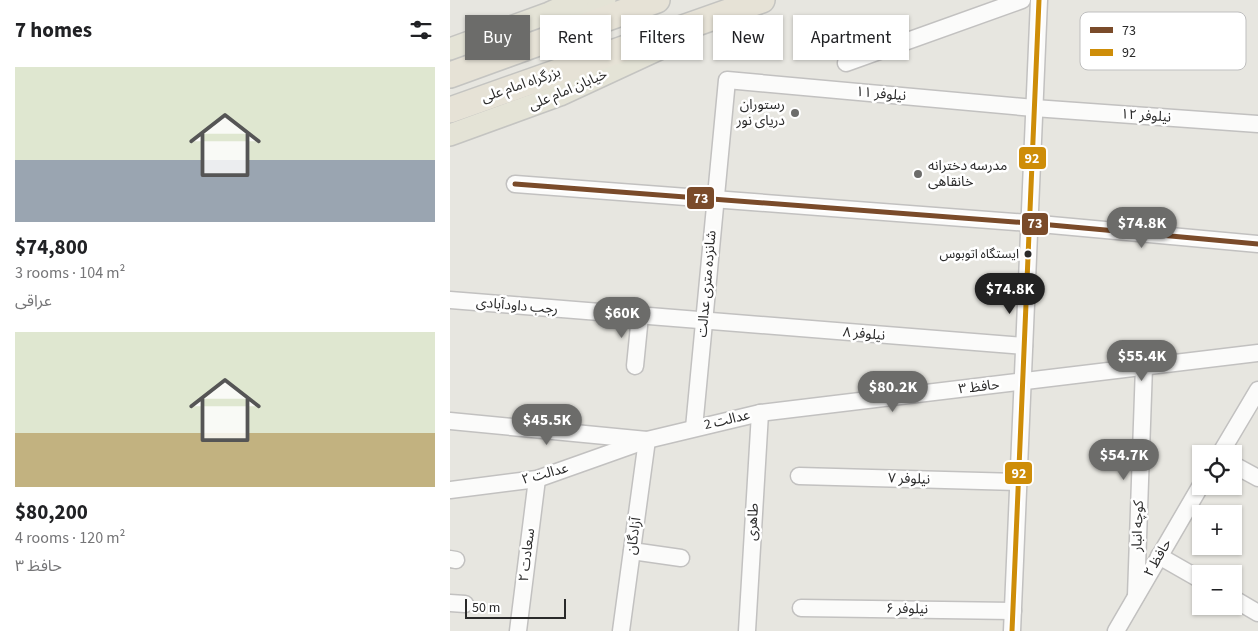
<!DOCTYPE html>
<html lang="en">
<head>
<meta charset="utf-8">
<style>
  body { margin:0; font-family:"Source Sans 3","Noto Sans Arabic",sans-serif; background:#f6f6f6; color:#202124; height:100vh; display:flex; flex-direction:column; font-size:19px; white-space:nowrap }
  * { box-sizing:border-box; margin:0 }
  p { font-size:16px; color:#757577 }
  .icon { flex:none; width:28px; height:28px; fill:none; stroke:currentColor; stroke-width:2; stroke-linecap:round; stroke-linejoin:round }
  .map { position:relative; flex:1; overflow:hidden }
  .details { display:flex; flex-direction:column; background:#fff; width:450px }
  .details>* { flex:none }
  .guide { position:absolute; left:15px; top:15px; width:475px; height:45px; display:flex; gap:10px }
  .tools { position:absolute; left:742px; top:445px; display:grid; gap:10px }
  .tools a { display:grid; place-items:center; width:50px; height:50px; border-radius:0px; background:#fff; box-shadow:0 1px 4px #0004; font-size:25px }
  .scale { position:absolute; left:15px; bottom:12px; width:101px; box-sizing:border-box; padding-left:5px; border:2px solid #2a2a2a; border-top:0; font-size:14px; line-height:18px; white-space:nowrap; color:#2a2a2a; -webkit-text-stroke:4px #fff; paint-order:stroke }
  .price { position:absolute; translate:-50% -42px; padding:0 11px; border-radius:18px; background:#6c6c6a; color:#fff; font-size:16px; line-height:32px; filter:drop-shadow(0 1px 2px #0008) }
  .price::after { content:''; position:absolute; left:50%; top:30px; width:15px; height:11px; margin-left:-8px; background:inherit; clip-path:polygon(0 0,100% 0,50% 100%) }
  .price.active { background:#222; color:#fff }
  ul { padding:0; list-style:none }
  li { display:grid; align-content:center; gap:10px; height:265px; padding:0 15px }
  li span { display:grid; place-items:center; height:155px; border-radius:0px; color:#555 }
  li>.icon { margin-inline-start:auto }
  span .icon { width:90px; height:90px; fill:#fffc; stroke-width:1 }
  li b { font-size:21px }
  h2 { display:flex; justify-content:space-between; align-items:center; height:60px; padding:0 15px; font-size:21px }
  .tag { padding:0 18px; border-radius:0px; background:#fff; box-shadow:0 1px 4px #0004; font-size:18px; line-height:45px }
  .tag.active { background:#6c6c6a; color:#fff }
  main { display:flex; flex:1; min-height:0 }
  .map>svg:first-child { display:block }
  .lines { fill:none; stroke-linecap:round; stroke-linejoin:round }
  .minor-casing { stroke:#c2c1c0; stroke-width:19 }
  .major-casing { stroke:#c4c4c1; stroke-width:24 }
  .highway-casing { stroke:#c4c4c1; stroke-width:28 }
  .minor { stroke:#fbfbfa; stroke-width:16 }
  .major { stroke:#e4e3d6; stroke-width:21 }
  .highway { stroke:#e6e2d6; stroke-width:25 }
  .bus-1-casing { stroke:#fff; stroke-width:9 }
  .bus-2-casing { stroke:#fff; stroke-width:9 }
  .bus-1 { stroke:#7a4b2a; stroke-width:5 }
  .bus-2 { stroke:#ce8d08; stroke-width:5 }
  .poi-dot { fill:#6c6c6a; stroke:#fff; stroke-width:2 }
  .bus-dot { fill:#2a2a2a; stroke:#fff; stroke-width:2 }
  .labels { text-anchor:middle; dominant-baseline:central; stroke-width:5; stroke-linejoin:round; paint-order:stroke }
  .bus-label { font-size:13px; fill:#2a2a2a; stroke:#fff; text-anchor:end }
  .street-label { font-size:14px; fill:#2a2a2a; stroke:#fff }
  .poi-label { font-size:14px; fill:#2a2a2a; stroke:#fff; text-anchor:end }
  .key { fill:#fff; stroke:#bfbfbf; stroke-width:1 }
  .key-label { font-size:14px; fill:#2a2a2a }
  .line-badge { stroke:#fff; stroke-width:2 }
  .badge-label { font-size:14px; text-anchor:middle; font-weight:bold; fill:#fff }
</style>
</head>
<body>
<main>
<section class="details">
<h2>7 homes<svg class="icon" aria-label="filters" viewBox="0 0 24 24"><path d="M4 7h16M4 17h16"/><circle cx="9" cy="7" r="2"/><circle cx="15" cy="17" r="2"/></svg></h2>
<ul>
<li><span style="background:linear-gradient(#dfe7d0 60%,#9aa5b1 0)"><svg class="icon" aria-label="home" viewBox="0 0 24 24"><path d="M3 11l9-7 9 7M6 9v11h12V9"/></svg></span><div><b>$74,800</b><p>3 rooms · 104 m²</p><p>عراقی</p></div></li>
<li><span style="background:linear-gradient(#dfe7d0 65%,#c2b280 0)"><svg class="icon" aria-label="home" viewBox="0 0 24 24"><path d="M3 11l9-7 9 7M6 9v11h12V9"/></svg></span><div><b>$80,200</b><p>4 rooms · 120 m²</p><p>حافظ ۳</p></div></li>
</ul>
</section>
<div class="map">
<svg width="808" height="631" viewBox="0 0 808 631">
  <rect width="100%" height="100%" fill="#e7e6e0"/>
  <g class="lines">
    <!-- minor casing -->
    <g class="minor-casing">
      <g id="minor">
        <path d="M396 63 572 0"/>
        <path d="M65 184 579 223 808 244"/>
        <path d="M0 300 574 346"/>
        <path d="M185 366 190 316"/>
        <path d="M0 421 197 440 171 631"/>
        <path d="M244 428 277 80 584 108 808 124"/>
        <path d="M770 454 808 390"/>
        <path d="M784 465 808 478"/>
        <path d="M349 476 569 482"/>
        <path d="M0 490 87 479 197 440 310 413 808 353"/>
        <path d="M182 551 231 558"/>
        <path d="M709 556 751 580"/>
        <path d="M0 559 6 560"/>
        <path d="M686 596 694 366"/>
        <path d="M784 599 808 613"/>
        <path d="M0 603 15 604"/>
        <path d="M351 608 563 611"/>
        <path d="M68 631 87 479"/>
        <path d="M297 631 310 413"/>
        <path d="M562 631 589 0"/>
        <path d="M666 631 751 485"/>
      </g>
    </g>
    <!-- major casing -->
    <g class="major-casing">
      <g id="major">
        <path d="M116 9 155 0"/>
        <path d="M0 49 99 13 128 0"/>
        <path d="M0 135 110 95 233 38"/>
      </g>
    </g>
    <!-- highway casing -->
    <g class="highway-casing">
      <g id="highway">
        <path d="M0 75 207 0"/>
        <path d="M0 110 312 0"/>
      </g>
    </g>
    <!-- minor -->
    <use href="#minor" class="minor"/>
    <!-- major -->
    <use href="#major" class="major"/>
    <!-- highway -->
    <use href="#highway" class="highway"/>
    <!-- bus-1 casing -->
    <g class="bus-1-casing">
      <path id="bus-1" d="M65 184 579 223 808 244"/>
    </g>
    <!-- bus-2 casing -->
    <g class="bus-2-casing">
      <path id="bus-2" d="M562 631 589 0"/>
    </g>
    <!-- bus-1 -->
    <use href="#bus-1" class="bus-1"/>
    <!-- bus-2 -->
    <use href="#bus-2" class="bus-2"/>
  </g>
  <!-- markers -->
  <g class="poi-dot">
    <circle cx="345" cy="113" r="5"/>
    <circle cx="468" cy="174" r="5"/>
  </g>
  <circle class="bus-dot" cx="578" cy="254" r="4.5"/>
  <g class="labels">
    <!-- bus labels -->
    <g class="bus-label">
      <text x="569" y="254">ایستگاه اتوبوس</text>
    </g>
    <!-- street labels -->
    <g class="street-label">
      <text transform="translate(71 85) rotate(-19)">بزرگراه امام علی</text>
      <text transform="translate(118 90) rotate(-23)">خیابان امام علی</text>
      <text transform="translate(431 94) rotate(5)">نیلوفر ۱۱</text>
      <text transform="translate(696 116) rotate(4)">نیلوفر ۱۲</text>
      <text transform="translate(257 284) rotate(-85)">شانزده متری عدالت</text>
      <text transform="translate(67 306) rotate(5)">رجب داودآبادی</text>
      <text transform="translate(414 334) rotate(5)">نیلوفر ۸</text>
      <text transform="translate(529 387) rotate(-7)">حافظ ۳</text>
      <text transform="translate(277 420) rotate(-13)">عدالت 2</text>
      <text transform="translate(95 474) rotate(-15)">عدالت ۲</text>
      <text transform="translate(459 479) rotate(2)">نیلوفر ۷</text>
      <text transform="translate(303 522) rotate(-87)">طاهری</text>
      <text transform="translate(688 526) rotate(-88)">کوچه انبار</text>
      <text transform="translate(184 536) rotate(-82)">آزادگان</text>
      <text transform="translate(77 555) rotate(-83)">سعادت ۲</text>
      <text transform="translate(708 558) rotate(-60)">حافظ ۲</text>
      <text transform="translate(457 609) rotate(1)">نیلوفر ۶</text>
    </g>
    <!-- poi labels -->
    <g class="poi-label">
      <text x="335" y="105">رستوران<tspan x="335" dy="16">دریای نور</tspan></text>
      <text x="478" y="166" text-anchor="start">مدرسه دخترانه<tspan x="478" dy="16">خانقاهی</tspan></text>
    </g>
  </g>
  <!-- legend -->
  <rect x="630" y="12" width="166" height="58" rx="8" class="key"/>
  <rect x="640" y="27" width="23" height="6" fill="#7a4b2a"/>
  <rect x="640" y="49" width="23" height="7" fill="#ce8d08"/>
  <g class="key-label">
    <text x="672" y="35">73</text>
    <text x="672" y="57">92</text>
  </g>
  <g class="line-badge">
    <rect x="568" y="146" width="29" height="24" rx="5" fill="#ce8d08"/>
    <rect x="236" y="186" width="29" height="24" rx="5" fill="#7a4b2a"/>
    <rect x="571" y="212" width="28" height="24" rx="5" fill="#7a4b2a"/>
    <rect x="554" y="461" width="29" height="24" rx="5" fill="#ce8d08"/>
  </g>
  <g class="badge-label">
    <text x="582" y="163">92</text>
    <text x="251" y="203">73</text>
    <text x="585" y="228">73</text>
    <text x="569" y="478">92</text>
  </g>
</svg>
<div class="tools">
<a><svg class="icon" aria-label="locate" viewBox="0 0 24 24"><circle cx="12" cy="12" r="6"/><path d="M12 2v4M12 18v4M2 12h4M18 12h4"/></svg></a>
<a>+</a>
<a>−</a>
</div>
<div class="scale">50 m</div>
<b class="price" style="left:692px;top:249px">$74.8K</b>
<b class="price active" style="left:560px;top:315px">$74.8K</b>
<b class="price" style="left:172px;top:339px">$60K</b>
<b class="price" style="left:692px;top:382px">$55.4K</b>
<b class="price" style="left:443px;top:413px">$80.2K</b>
<b class="price" style="left:97px;top:446px">$45.5K</b>
<b class="price" style="left:674px;top:481px">$54.7K</b>
<div class="guide">
<a class="tag active">Buy</a>
<a class="tag">Rent</a>
<a class="tag">Filters</a>
<a class="tag">New</a>
<a class="tag">Apartment</a>
</div>
</div>
</main>
</body>
</html>
